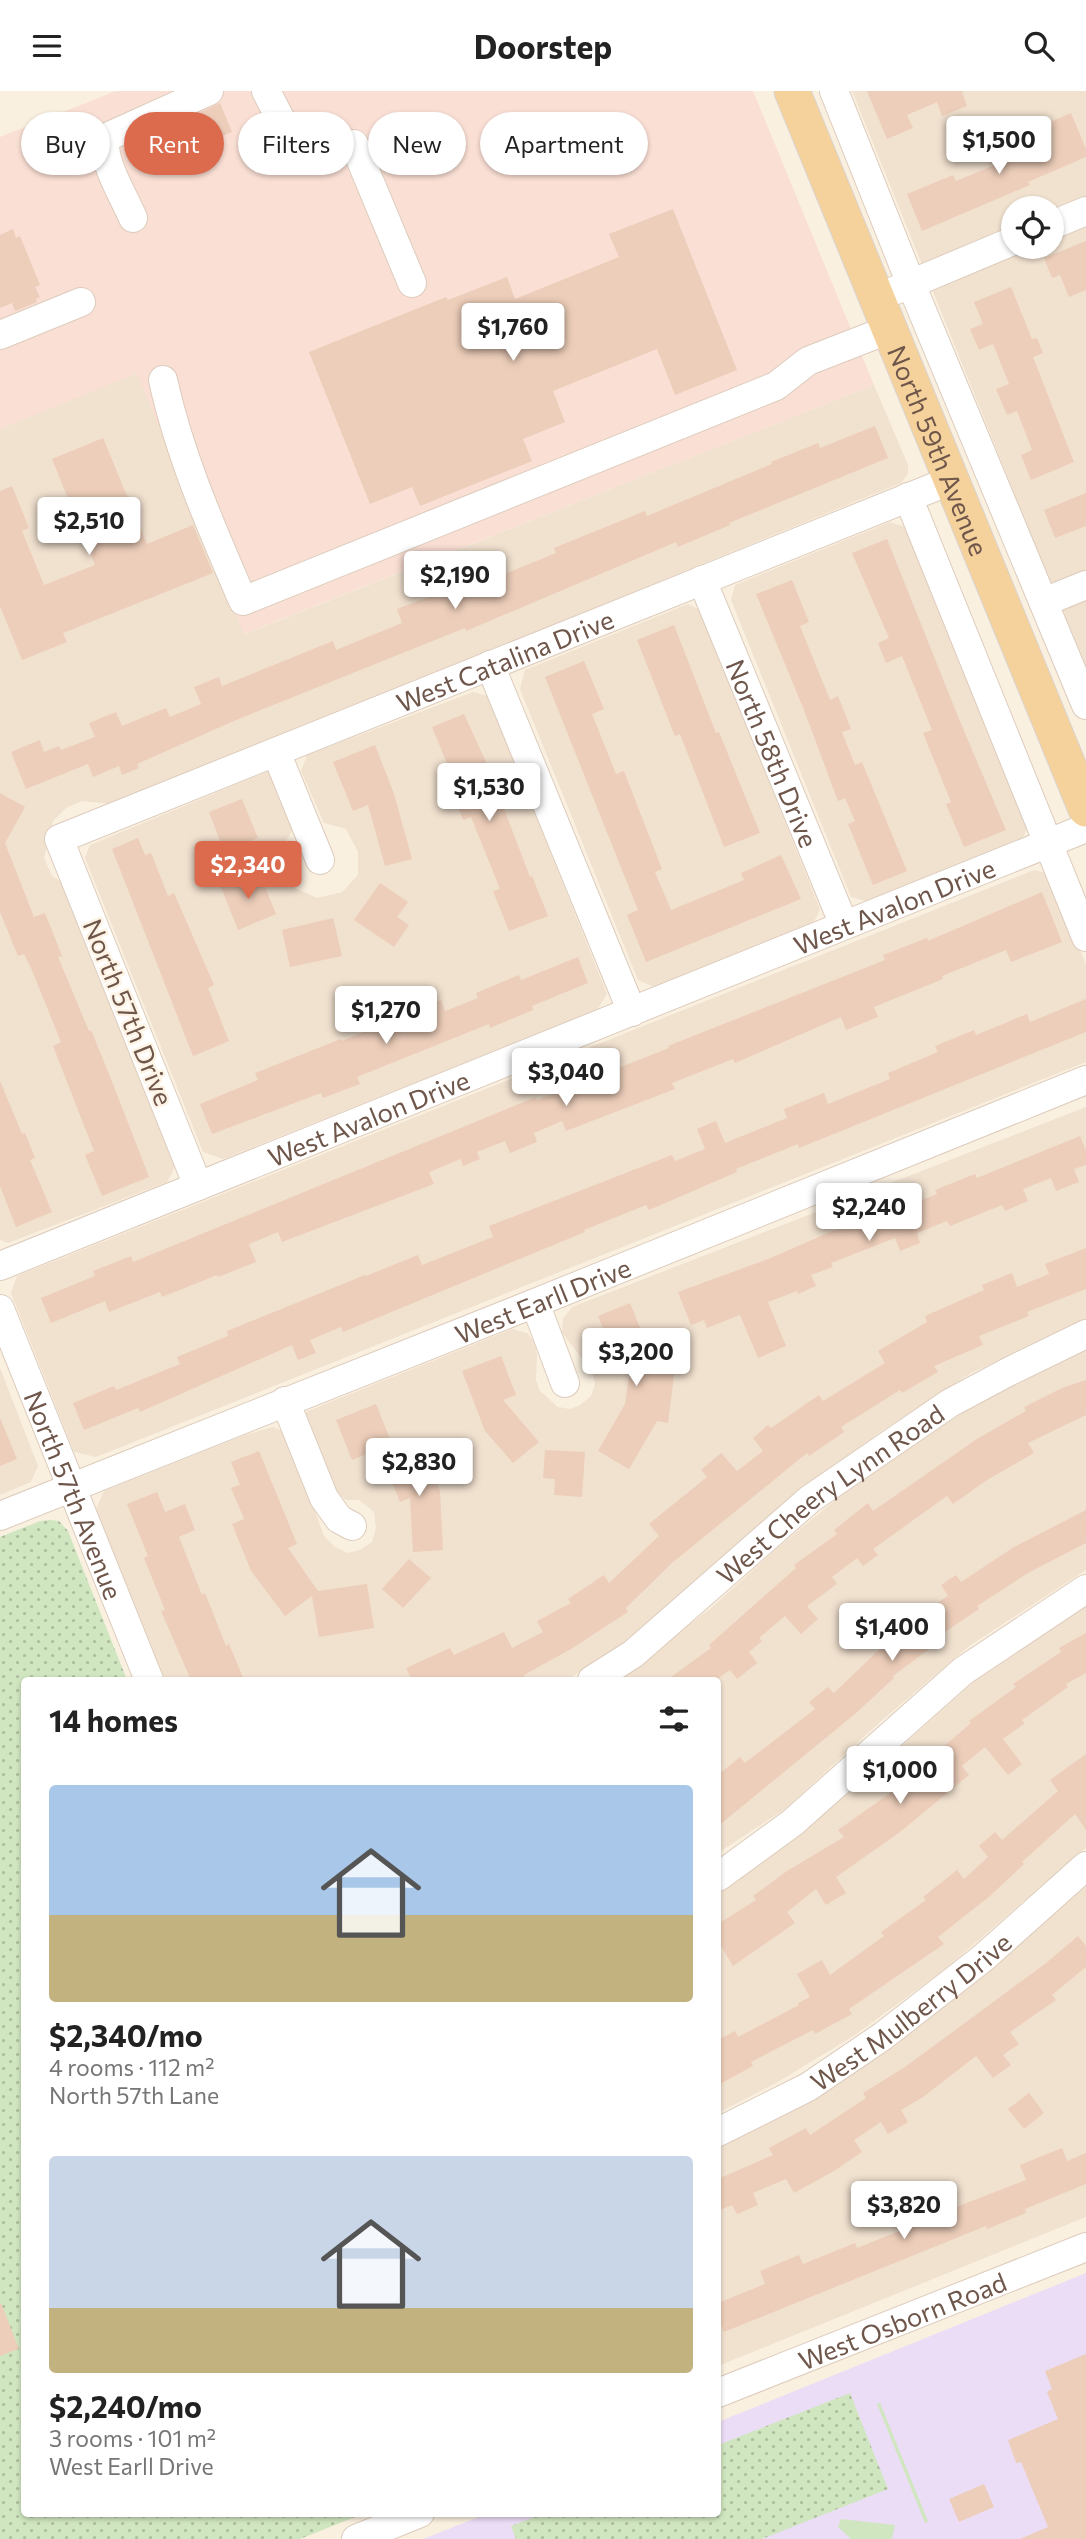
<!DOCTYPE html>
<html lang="en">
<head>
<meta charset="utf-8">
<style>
  body { margin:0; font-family:Commissioner,sans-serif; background:#f2f2f2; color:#222; height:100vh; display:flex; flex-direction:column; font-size:26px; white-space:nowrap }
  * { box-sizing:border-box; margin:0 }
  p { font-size:23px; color:#767676 }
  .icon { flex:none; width:38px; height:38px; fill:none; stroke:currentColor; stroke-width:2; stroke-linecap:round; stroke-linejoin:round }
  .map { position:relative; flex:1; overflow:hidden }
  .details { position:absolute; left:21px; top:1586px; width:700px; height:840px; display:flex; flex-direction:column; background:#fff; border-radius:7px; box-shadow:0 2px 5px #0004 }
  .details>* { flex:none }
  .top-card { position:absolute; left:21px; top:21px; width:700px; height:63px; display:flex; gap:14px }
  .fabs { position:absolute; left:1001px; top:105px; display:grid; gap:14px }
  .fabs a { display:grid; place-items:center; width:63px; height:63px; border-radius:50%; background:#fff; box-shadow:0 2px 5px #0004; font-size:35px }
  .price { position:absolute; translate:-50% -60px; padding:0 16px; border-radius:7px; background:#fff; color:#222; font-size:23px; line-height:46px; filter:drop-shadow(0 2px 4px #0008) }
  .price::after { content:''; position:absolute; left:50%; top:42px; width:21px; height:16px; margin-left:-10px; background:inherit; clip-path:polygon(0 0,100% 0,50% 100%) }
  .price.selected { background:#dc6b4d; color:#fff }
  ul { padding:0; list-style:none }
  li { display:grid; align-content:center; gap:14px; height:371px; padding:0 28px }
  li span { display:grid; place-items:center; height:217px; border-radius:7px; color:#555 }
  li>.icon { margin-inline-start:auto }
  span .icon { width:126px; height:126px; fill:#fffc; stroke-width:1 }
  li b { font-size:30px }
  h2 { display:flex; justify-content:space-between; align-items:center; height:84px; padding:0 28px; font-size:30px }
  .tag { padding:0 24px; border-radius:32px; background:#fff; box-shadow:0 2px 5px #0004; font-size:24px; line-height:63px }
  .tag.selected { background:#dc6b4d; color:#fff }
  header { display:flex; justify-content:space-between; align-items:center; height:91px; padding:0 28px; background:#fff; font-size:32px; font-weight:700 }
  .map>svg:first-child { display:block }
  .residential { fill:#f1e1cf; fill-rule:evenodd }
  .commercial { fill:#fadfd4 }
  .education { fill:#ecddf6 }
  .green { fill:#d0e6c0 }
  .park { fill:url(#park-dots) }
  .building { fill:#edceba }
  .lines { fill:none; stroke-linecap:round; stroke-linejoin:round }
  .minor-casing { stroke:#ddccbd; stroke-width:30 }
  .major-casing { stroke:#dad3d0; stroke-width:37 }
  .minor { stroke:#fff; stroke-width:28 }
  .major { stroke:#f5d29c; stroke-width:35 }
  .labels { text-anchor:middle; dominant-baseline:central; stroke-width:5; stroke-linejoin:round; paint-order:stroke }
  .street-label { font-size:26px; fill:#6f564a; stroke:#fef4e6 }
</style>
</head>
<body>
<header><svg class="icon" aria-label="menu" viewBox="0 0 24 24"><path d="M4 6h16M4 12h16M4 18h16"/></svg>Doorstep<svg class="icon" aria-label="search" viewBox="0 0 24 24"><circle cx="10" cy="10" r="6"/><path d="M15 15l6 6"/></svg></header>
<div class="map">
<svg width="1086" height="2448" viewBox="0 0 1086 2448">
  <defs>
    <pattern id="park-dots" width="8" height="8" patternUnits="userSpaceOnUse" patternTransform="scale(1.75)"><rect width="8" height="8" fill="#d0e6c0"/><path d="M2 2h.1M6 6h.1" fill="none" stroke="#adbd9e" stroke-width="1.8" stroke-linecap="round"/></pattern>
  </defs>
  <rect width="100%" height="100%" fill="#faf0e0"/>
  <!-- residential -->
  <g class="residential">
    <path d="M852 0H1086V580ZM1013 117H1052V156H1013Z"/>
    <path d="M137 281 245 543 874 294 908 374V383L901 392 111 713 82 710 66 717 53 730 44 767 52 785 64 792 175 1076 167 1091 8 1152 0 1149V338Z"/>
    <path d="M890 431 908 437 1030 732 1022 748 866 810 851 806 731 509 735 494Z"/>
    <path d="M688 513 700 519 820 818 814 831 654 896 638 889 520 598 525 579Z"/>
    <path d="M473 601 488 605 607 903 597 919 223 1068 203 1061 85 767 90 754 269 680 293 738 281 759 283 779 295 797 317 807 342 801 358 784V761L346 738 324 732 301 680 307 664Z"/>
    <path d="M1034 779 1051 783 1086 874V971L96 1366 74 1361 11 1202 17 1185Z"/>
    <path d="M1086 1016V1229L971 1282 880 1341 786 1411 714 1478 616 1558 567 1589H165L96 1418 104 1400 245 1344 273 1336 287 1342 324 1445 335 1456 348 1462 360 1459 372 1451 376 1437 374 1421 359 1409H346L336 1400 303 1322 512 1238 527 1242 534 1251 537 1263 536 1289 540 1300 558 1316 570 1318 580 1314 591 1305 595 1293 592 1280 562 1242 563 1228 572 1216Z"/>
    <path d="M1086 1259V1479L969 1555 880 1631 785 1718 718 1762V1589H616L710 1518 776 1458 844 1402 925 1345 1002 1298Z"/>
    <path d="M0 1277 38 1375 31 1391 0 1404Z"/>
    <path d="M1086 1514V1757L945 1878 855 1944 778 1991 718 2022V1796L752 1775 873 1681 977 1588Z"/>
    <path d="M1086 1793V2126L718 2275V2054L862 1975 989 1880Z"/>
  </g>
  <!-- commercial -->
  <path class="commercial" d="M116 0H753L874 294 244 543 137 282 0 338V46Z"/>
  <!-- education -->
  <path class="education" d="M1086 2182V2448H423L489 2422H718V2331Z"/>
  <!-- green -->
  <g class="green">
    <path d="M880 2312 928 2430 925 2432 877 2313Z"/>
    <path d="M841 2428 895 2434 892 2448H851L838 2436Z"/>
  </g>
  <!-- park -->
  <g class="park">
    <path d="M50 1429 59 1430 68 1440 127 1589H24V2422H365L300 2448H0V1446L40 1430Z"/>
    <path d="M850 2302 888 2398 762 2448H516L511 2435 545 2422H718V2354Z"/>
  </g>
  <!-- building -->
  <g class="building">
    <path d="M867 0H964L962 1 967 15 942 25 937 11 907 24 913 37 887 48Z"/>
    <path d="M220 12 232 41 162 70 164 75 145 83 133 53Z"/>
    <path d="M1071 22 1086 58V66L1028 91 1030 94 922 140 907 103 953 84 956 90 1029 60 1027 55 1049 46 1043 34Z"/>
    <path d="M673 118 737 279 675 304 657 258 553 300 565 331 523 348 532 370 420 415 412 396 370 413 309 261 446 206 448 209 507 186 515 208 619 166 609 143Z"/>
    <path d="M13 138 16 147 20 145 40 194 35 196 40 206 36 208 37 211 15 220 12 212 0 217V144Z"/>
    <path d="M1086 150V199L1069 206 1060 184 1052 187 1044 167Z"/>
    <path d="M1011 196 1032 248 1037 247 1043 262 1033 266 1074 371 1031 389 1021 364 1032 359 1017 320 1007 324 996 298 1009 293 993 253 979 259 970 238 983 233 974 211Z"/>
    <path d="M875 335 888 367 729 432 730 434 678 456 676 451 466 540 465 537 236 629 137 673 139 677 122 684 119 675 93 686 88 673 26 698 11 661 40 649 44 661 59 655 61 659 95 646 89 632 116 621 122 635 166 617 170 626 201 613 194 596 219 586 222 595 333 550 336 559 402 532 397 518 495 481 497 486 556 462 554 457 645 420 647 425 772 373 771 371 818 352 820 357Z"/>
    <path d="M103 347 147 453 193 434 213 482 63 542 67 551 22 569 0 515V400L12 395 29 437 22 440 44 494 95 474 52 368Z"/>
    <path d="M1086 402V435L1055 447 1044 419Z"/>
    <path d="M887 448 959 628 1006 739 964 756 946 713 951 711 923 642 932 639 902 565 886 572 878 552 889 547 852 462Z"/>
    <path d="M792 489 809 531 800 535 830 609 838 605 851 638 842 641 855 674 862 671 907 780 873 794 848 733 855 730 845 707 838 710 804 619 756 503Z"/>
    <path d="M674 534 716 642 719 641 760 742 724 756 680 643 675 645 637 549Z"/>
    <path d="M584 570 604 618 592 623 616 683 624 680 662 778 655 781 671 819 744 789 741 782 781 764 801 808 646 871 627 824 638 819 545 586Z"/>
    <path d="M464 623 487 673 530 786 532 785 548 825 509 840 493 800 500 798 471 726 463 729 448 689 453 687 432 636Z"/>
    <path d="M375 654 394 703 412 768 385 775 368 714 353 720 333 671Z"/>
    <path d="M0 702 25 716 5 752 34 826 45 822 62 865 58 866 89 940 91 939 111 988 149 1086 102 1105 85 1064 94 1060 53 955 61 951 31 877 24 863 18 865 0 821Z"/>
    <path d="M242 708 258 747 224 760 209 721Z"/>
    <path d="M138 747 145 764 151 762 168 805 174 802 214 894 208 897 229 950 193 965 112 758Z"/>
    <path d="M259 781 276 823 238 839 221 796Z"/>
    <path d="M380 792 408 811 397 826 409 834 394 856 354 829Z"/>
    <path d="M1042 801 1062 851 1011 871 1006 859 942 885 943 888 874 916 878 926 846 939 841 926 735 972 733 968 672 992 675 998 566 1040 562 1030 534 1042 537 1051 510 1062 505 1050 477 1061 480 1068 463 1075 461 1068 429 1081 434 1093 282 1151 278 1141 249 1153 256 1171 218 1186 217 1184 162 1206 160 1201 109 1221 105 1210 51 1232 41 1207 95 1185 93 1180 131 1165 133 1171 536 1006 537 1009 669 957 668 955 885 869 883 864 927 847 928 850Z"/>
    <path d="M333 827 342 865 290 876 282 839Z"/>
    <path d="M578 866 588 892 532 915 533 919 490 937 489 933 357 986 360 993 323 1007 321 1002 212 1043 200 1013 258 989 255 982 341 948 342 950 441 909 445 920 478 907 476 902 519 884 521 889Z"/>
    <path d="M1086 908V941L799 1057 798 1053 736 1078 737 1081 649 1119 646 1114 584 1139 585 1141 343 1241 341 1236 310 1249 316 1262 298 1269 292 1254 140 1321 138 1317 84 1339 73 1312 114 1295 116 1299 180 1273 177 1266 228 1245 227 1240 365 1184 366 1185 418 1164 422 1174 493 1146 489 1135 672 1064 675 1070 705 1058 697 1038 716 1030 725 1052 787 1027 784 1018 824 1002 828 1013 890 988 888 982 938 961 935 955 974 939 976 944 1027 923 1030 931Z"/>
    <path d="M0 990 22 1043 25 1042 35 1067 30 1069 52 1121 16 1136 0 1095Z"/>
    <path d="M1080 1045 1086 1060V1074L1074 1078 1079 1091 1056 1100 1051 1087 1023 1098 1028 1110 1005 1120 1002 1114 950 1135 947 1130 917 1142 920 1152 900 1160 895 1147 831 1172 833 1176 811 1184 816 1195 798 1203 797 1200 768 1211 786 1255 758 1267 740 1224 707 1237 704 1229 691 1234 678 1201 768 1168 872 1123 874 1128 937 1103 935 1099 975 1083 977 1087Z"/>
    <path d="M1086 1157V1198L1027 1221 1029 1225 979 1245 983 1254 934 1275 938 1281 902 1302 900 1299 841 1336 844 1341 809 1365 807 1362 672 1472 626 1517 628 1521 571 1558 524 1584 526 1589H412L406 1577 450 1557 454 1564 504 1541 512 1557 543 1541 537 1530 571 1512 568 1508 604 1484 609 1492 659 1445 649 1433 707 1386 701 1379 721 1362 737 1380 763 1360 753 1347 768 1334 771 1337 819 1304 823 1310 885 1272 878 1260 927 1231 925 1225 984 1199 982 1194 1012 1182 1017 1196 1049 1183 1045 1173Z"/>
    <path d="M630 1212 655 1274 675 1276 668 1332 657 1330 629 1378 598 1360 625 1313 633 1258 614 1265 598 1225Z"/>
    <path d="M501 1265 516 1304 503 1309 539 1351 513 1372 485 1340 462 1280Z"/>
    <path d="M1086 1289V1324L1028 1352 1034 1362 987 1389 953 1413 947 1405 873 1458 878 1464 863 1475 857 1467 832 1486 837 1493 807 1515 818 1528 801 1543 785 1525 759 1547 762 1550 749 1561 757 1572 737 1588 730 1579 716 1589H667L711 1557 709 1554 796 1477 794 1474 837 1443 834 1439 868 1412 873 1420 977 1348 1026 1320 1024 1316 1062 1297Z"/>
    <path d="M376 1313 392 1353 352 1369 336 1329Z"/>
    <path d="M0 1327 17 1368 0 1375Z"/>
    <path d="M421 1355 440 1400 443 1459 413 1461 410 1407 400 1411 384 1370Z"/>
    <path d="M545 1359 585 1361 582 1406 554 1404 555 1388 543 1387Z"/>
    <path d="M259 1360 297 1453 288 1457 318 1500 367 1493 374 1537 319 1546 312 1505 285 1525 251 1480 232 1433 244 1428 231 1397 240 1394 231 1371Z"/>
    <path d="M157 1401 165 1421 185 1413 195 1439 179 1446 202 1504 205 1502 226 1555 229 1553 244 1589H191L161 1520 165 1519 144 1467 148 1465 127 1413Z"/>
    <path d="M1086 1419V1452L1028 1482 977 1515 979 1518 933 1549 936 1553 893 1585 894 1587 855 1623 718 1735V1684L740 1666 745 1672 815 1618 809 1611 828 1596 834 1602 884 1554 929 1521 927 1518 948 1505 941 1494 956 1484 961 1491 1014 1456Z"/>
    <path d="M409 1468 431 1487 403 1517 382 1498Z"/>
    <path d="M1086 1542V1582L1066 1593 1068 1596 1022 1629 1025 1632 1003 1648 1022 1673 1008 1684 985 1656 962 1675 969 1684 900 1741 836 1786 846 1802 826 1814 816 1798 787 1821 795 1832 733 1875 718 1850V1833L756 1809 753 1805 787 1780 844 1746 838 1739 886 1705 971 1632 969 1630 1016 1596 1013 1593 1061 1561 1059 1557Z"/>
    <path d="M1086 1663V1739L1075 1723 1022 1771 1024 1773 990 1805 938 1846 944 1853 849 1918 852 1923 815 1943 813 1939 751 1971 753 1975 718 1994V1949L735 1940 738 1946 799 1914 798 1912 810 1906 797 1883 822 1869 830 1884 884 1845 881 1841 926 1809 923 1806 957 1779 964 1788 988 1766 979 1755 995 1741 1002 1749 1058 1700 1050 1689Z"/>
    <path d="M1078 1845 1086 1855V1876L1052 1904 1056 1909 1010 1941 1019 1953 1003 1964 1011 1974 993 1987 976 1965 923 2006 901 2019 908 2031 888 2043 881 2031 854 2049 862 2061 834 2080 794 2102 786 2088 753 2102 758 2114 737 2123 732 2114 718 2120V2088L773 2064 769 2057 806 2037 810 2044 866 2007 863 2002 905 1976 1045 1873Z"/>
    <path d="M1029 2002 1044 2022 1024 2038 1008 2018Z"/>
    <path d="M1062 2057 1067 2070 1086 2062V2093L1025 2118 1026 2122 987 2138 986 2135 724 2241 718 2226V2212L765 2193 760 2180 799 2164 803 2173 855 2152 857 2157 922 2131 918 2121 942 2111 946 2120 1026 2089 1020 2074Z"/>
    <path d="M1 2212 19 2258 0 2265V2213Z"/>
    <path d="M1086 2263V2448H1020L1048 2436 1021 2371 1016 2372 1008 2349 1058 2328 1047 2301 1052 2298 1045 2280Z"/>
    <path d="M984 2393 994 2416 959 2431 949 2408Z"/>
  </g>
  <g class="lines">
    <!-- minor casing -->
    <g class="minor-casing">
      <g id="minor">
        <path d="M266 0 282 31 303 57"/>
        <path d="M834 0 911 193 1086 614"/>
        <path d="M354 53 412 192"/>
        <path d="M133 127C124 106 102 71 105 47L209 0"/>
        <path d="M1052 134 1086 120"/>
        <path d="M896 199 1013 150"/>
        <path d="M0 244 81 211"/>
        <path d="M163 289C180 366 212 438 243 510L776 295 808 270 890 238"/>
        <path d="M908 406 1086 846"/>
        <path id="s1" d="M702 489 844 834"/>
        <path d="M1044 511 1086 494"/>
        <path d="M490 574 632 921"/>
        <path d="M276 661 320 769"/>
        <path id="s2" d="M198 1095 59 748 952 389"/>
        <path id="s3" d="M0 1175 1086 737"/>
        <path d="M535 1212 565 1292"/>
        <path id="s4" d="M0 1218 149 1589"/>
        <path d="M285 1310 324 1407 339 1428 352 1435"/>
        <path id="s5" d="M0 1425 535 1212 1086 989"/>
        <path id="s6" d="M592 1589 633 1563 810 1408 950 1312 1008 1281 1086 1243"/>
        <path d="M718 1786 792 1732 963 1580 1086 1498"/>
        <path id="s7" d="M718 2041 808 1996 883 1945 983 1867 1086 1775"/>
        <path id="s8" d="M718 2302 1086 2156"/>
        <path d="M356 2448 420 2422"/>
      </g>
    </g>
    <!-- major casing -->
    <g class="major-casing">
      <g id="major">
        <path id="s9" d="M792 0 1086 718"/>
      </g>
    </g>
    <!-- minor -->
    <use href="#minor" class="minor"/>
    <!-- major -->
    <use href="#major" class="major"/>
  </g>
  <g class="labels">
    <!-- street labels -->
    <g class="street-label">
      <text stroke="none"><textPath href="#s9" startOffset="388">North 59th Avenue</textPath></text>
      <text stroke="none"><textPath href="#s2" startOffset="854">West Catalina Drive</textPath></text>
      <text stroke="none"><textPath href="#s1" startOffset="187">North 58th Drive</textPath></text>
      <text stroke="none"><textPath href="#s3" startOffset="964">West Avalon Drive</textPath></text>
      <text transform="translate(129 921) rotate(68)">North 57th Drive</text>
      <text stroke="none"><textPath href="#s3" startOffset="397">West Avalon Drive</textPath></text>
      <text stroke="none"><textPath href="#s5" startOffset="584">West Earll Drive</textPath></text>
      <text stroke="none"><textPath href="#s4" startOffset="200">North 57th Avenue</textPath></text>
      <text stroke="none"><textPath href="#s6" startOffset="303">West Cheery Lynn Road</textPath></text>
      <text stroke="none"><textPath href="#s7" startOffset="228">West Mulberry Drive</textPath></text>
      <text stroke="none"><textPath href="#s8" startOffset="198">West Osborn Road</textPath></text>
    </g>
  </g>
</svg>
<div class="fabs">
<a><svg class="icon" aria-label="locate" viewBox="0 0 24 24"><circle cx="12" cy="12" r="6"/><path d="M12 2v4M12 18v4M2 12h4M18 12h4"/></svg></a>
</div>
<b class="price" style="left:999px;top:85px">$1,500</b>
<b class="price" style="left:513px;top:272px">$1,760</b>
<b class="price" style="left:89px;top:466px">$2,510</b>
<b class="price" style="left:455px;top:520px">$2,190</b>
<b class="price" style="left:489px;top:732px">$1,530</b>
<b class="price selected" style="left:248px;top:810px">$2,340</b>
<b class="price" style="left:386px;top:955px">$1,270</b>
<b class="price" style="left:566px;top:1017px">$3,040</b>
<b class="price" style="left:869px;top:1152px">$2,240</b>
<b class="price" style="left:636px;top:1297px">$3,200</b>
<b class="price" style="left:419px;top:1407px">$2,830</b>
<b class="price" style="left:892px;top:1572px">$1,400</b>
<b class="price" style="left:900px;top:1715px">$1,000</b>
<b class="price" style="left:904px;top:2150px">$3,820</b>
<div class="top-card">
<a class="tag">Buy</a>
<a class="tag selected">Rent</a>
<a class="tag">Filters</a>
<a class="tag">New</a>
<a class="tag">Apartment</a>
</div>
<section class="details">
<h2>14 homes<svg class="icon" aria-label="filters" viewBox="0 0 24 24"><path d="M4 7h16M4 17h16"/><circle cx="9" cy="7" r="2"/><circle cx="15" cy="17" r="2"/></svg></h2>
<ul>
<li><span style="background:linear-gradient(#a9c7e8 60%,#c2b280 0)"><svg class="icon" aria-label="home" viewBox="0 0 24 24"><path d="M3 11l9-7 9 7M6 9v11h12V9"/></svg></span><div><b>$2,340/mo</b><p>4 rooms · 112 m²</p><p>North 57th Lane</p></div></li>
<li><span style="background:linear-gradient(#c9d6e8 70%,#c2b280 0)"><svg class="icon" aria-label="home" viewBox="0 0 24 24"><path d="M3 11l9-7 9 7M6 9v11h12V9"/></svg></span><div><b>$2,240/mo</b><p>3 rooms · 101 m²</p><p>West Earll Drive</p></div></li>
</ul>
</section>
</div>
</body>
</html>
